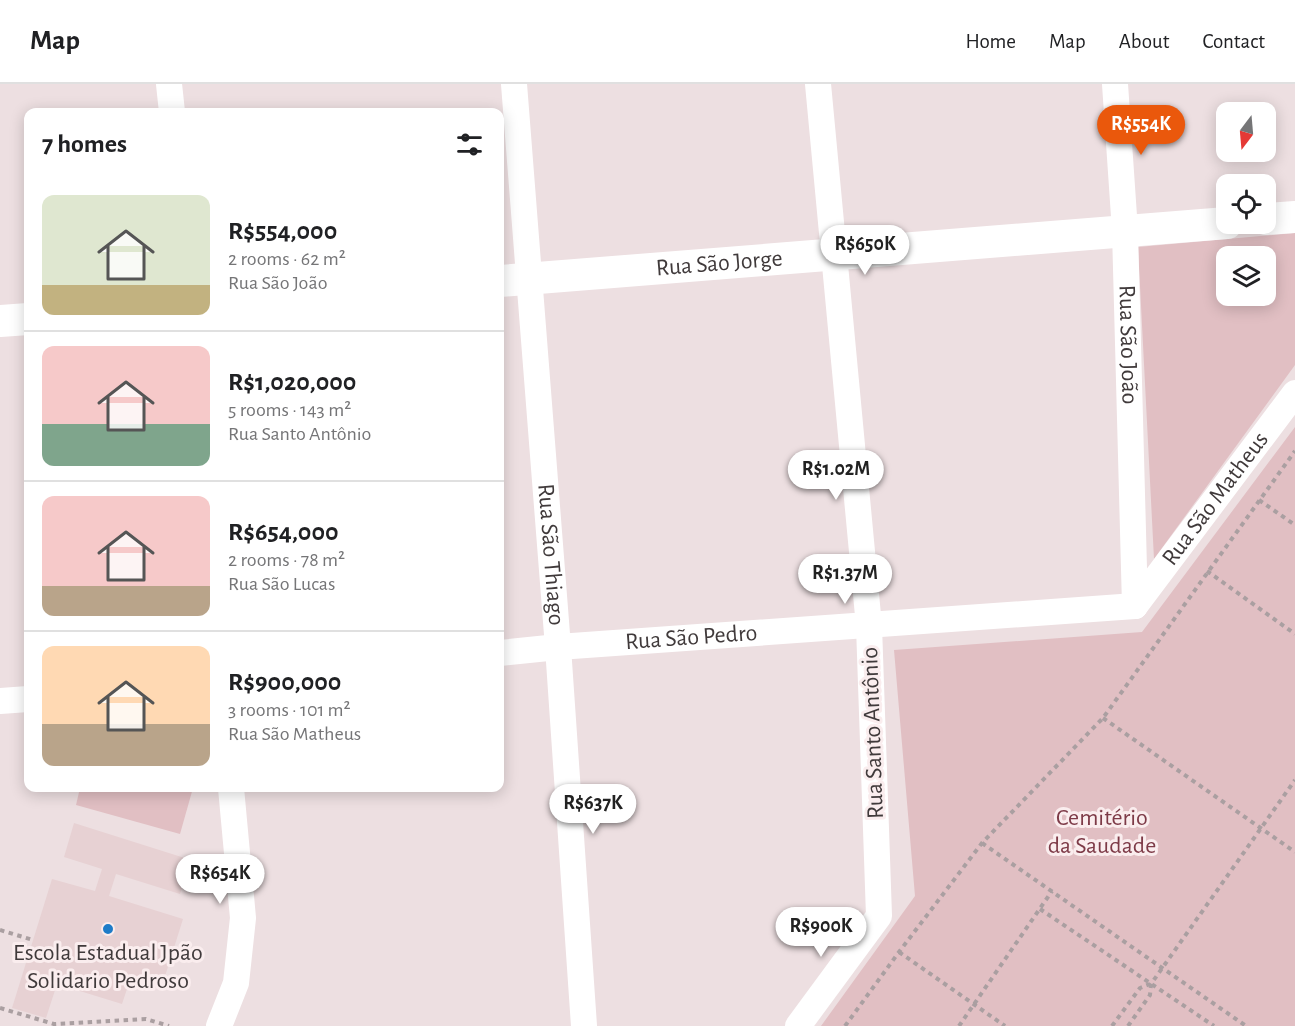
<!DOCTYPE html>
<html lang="en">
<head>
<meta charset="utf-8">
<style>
  body { margin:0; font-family:"Alegreya Sans",sans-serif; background:#f2f2f2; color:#202124; height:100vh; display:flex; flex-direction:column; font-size:22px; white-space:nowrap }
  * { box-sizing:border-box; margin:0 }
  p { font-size:20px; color:#757577 }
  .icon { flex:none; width:33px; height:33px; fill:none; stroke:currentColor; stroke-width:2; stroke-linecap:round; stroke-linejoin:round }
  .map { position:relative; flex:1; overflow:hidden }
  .side { position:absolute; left:24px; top:24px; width:480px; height:684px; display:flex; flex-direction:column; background:#fff; border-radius:12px; box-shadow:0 3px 15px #0003 }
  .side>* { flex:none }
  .needle { width:39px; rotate:196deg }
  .controls { position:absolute; left:1216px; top:18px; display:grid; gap:12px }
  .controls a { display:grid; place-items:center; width:60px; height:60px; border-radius:12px; background:#fff; box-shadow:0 3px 15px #0003; font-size:30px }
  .price { position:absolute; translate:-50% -51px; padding:0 14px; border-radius:21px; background:#fff; color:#222; font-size:20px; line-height:39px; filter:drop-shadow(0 2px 3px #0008) }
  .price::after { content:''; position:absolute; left:50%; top:36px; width:18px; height:14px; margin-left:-9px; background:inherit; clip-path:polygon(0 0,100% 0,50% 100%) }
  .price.active { background:#ea580c; color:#fff }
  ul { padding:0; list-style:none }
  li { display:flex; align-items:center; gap:18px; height:150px; padding:0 18px }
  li+li { border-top:2px solid #e0e0e0 }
  li span { display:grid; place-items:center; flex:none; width:168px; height:120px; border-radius:12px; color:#555 }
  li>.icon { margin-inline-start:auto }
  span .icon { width:72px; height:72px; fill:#fffc; stroke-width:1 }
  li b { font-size:26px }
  h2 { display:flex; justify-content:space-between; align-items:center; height:72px; padding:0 18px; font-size:26px }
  header { display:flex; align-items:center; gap:36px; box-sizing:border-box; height:84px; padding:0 30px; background:#fff; border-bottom:2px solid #e0e0e0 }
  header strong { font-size:28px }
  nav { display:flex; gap:33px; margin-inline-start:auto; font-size:21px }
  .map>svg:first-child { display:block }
  .built { fill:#e7d1d3 }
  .green { fill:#e1bfc3; fill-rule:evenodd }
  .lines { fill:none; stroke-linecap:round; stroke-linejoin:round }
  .path { stroke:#aa9fa1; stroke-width:4; stroke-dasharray:4.5 4.5; stroke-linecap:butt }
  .minor { stroke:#fff; stroke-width:26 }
  .major { stroke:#fff; stroke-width:32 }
  .poi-dot { fill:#1e7cc8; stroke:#faedee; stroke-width:2 }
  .labels { text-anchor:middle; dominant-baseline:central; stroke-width:6; stroke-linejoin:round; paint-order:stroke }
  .street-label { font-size:24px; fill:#403a3b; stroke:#faedee }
  .park-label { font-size:24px; fill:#7d3a47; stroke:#faedee }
  .poi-label { font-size:24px; fill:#403a3b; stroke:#faedee }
</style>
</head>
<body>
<header>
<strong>Map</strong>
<nav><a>Home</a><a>Map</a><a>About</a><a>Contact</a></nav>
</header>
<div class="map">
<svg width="1295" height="942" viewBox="0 0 1295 942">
  <rect width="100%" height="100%" fill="#eddfe1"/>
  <!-- built -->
  <path class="built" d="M74 739 191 776 180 810 116 790 109 812 183 835 161 905 130 896 122 920 57 900 46 934 12 924 52 795 95 807 102 785 64 773Z"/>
  <!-- green -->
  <g class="green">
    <path d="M1295 149V281L1154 475 1138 163ZM1227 172H1266V212H1227Z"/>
    <path d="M1295 343V942H821L915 812 894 566 1142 548Z"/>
    <path d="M80 704H193L180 750 76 721Z"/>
  </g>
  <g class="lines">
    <!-- path -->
    <g class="path">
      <path d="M1259 416 1295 441"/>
      <path d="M1207 487 1295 550"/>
      <path d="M1103 634 1295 768"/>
      <path d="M982 759 1246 942"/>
      <path d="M1040 825 1214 942"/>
      <path d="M0 846 33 856"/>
      <path d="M899 868 1005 942"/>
      <path d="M0 924 54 940 146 935 169 942"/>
      <path d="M845 942 899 868 982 759 1103 634 1295 367"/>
      <path d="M959 942 1052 807"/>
      <path d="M1112 942 1140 904 1150 900"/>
      <path d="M1128 942 1150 911 1151 900 1295 696"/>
    </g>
    <!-- minor -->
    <g class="minor">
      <path d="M169 0 172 28"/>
      <path id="s1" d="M514 0 558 563 584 942"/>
      <path id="s2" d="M1115 0 1125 147 1135 522"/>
      <path id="s3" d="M1135 522 1295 309"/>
      <path id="s4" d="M500 569 558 563 1135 522"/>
      <path d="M0 617 28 615"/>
      <path d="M219 942 236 899 243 834 231 704"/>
      <path d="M798 942 879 832 869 542 818 0"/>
    </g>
    <!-- major -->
    <g class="major">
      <path d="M1266 135 1295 133"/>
      <path id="s5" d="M500 197 1227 139"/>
      <path d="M0 237 28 235"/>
    </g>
  </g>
  <!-- markers -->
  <circle class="poi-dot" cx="108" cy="845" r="6"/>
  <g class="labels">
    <!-- street labels -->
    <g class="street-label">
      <text stroke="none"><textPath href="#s5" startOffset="220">Rua São Jorge</textPath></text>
      <text stroke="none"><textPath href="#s2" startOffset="261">Rua São João</textPath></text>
      <text stroke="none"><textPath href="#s3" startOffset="134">Rua São Matheus</textPath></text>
      <text stroke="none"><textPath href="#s1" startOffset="472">Rua São Thiago</textPath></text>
      <text stroke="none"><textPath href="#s4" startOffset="192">Rua São Pedro</textPath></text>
      <text transform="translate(873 649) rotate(-92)">Rua Santo Antônio</text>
    </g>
    <!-- park labels -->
    <g class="park-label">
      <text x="1102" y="734">Cemitério<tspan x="1102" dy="28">da Saudade</tspan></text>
    </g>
    <!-- poi labels -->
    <g class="poi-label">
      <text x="108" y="869">Escola Estadual Jpão<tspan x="108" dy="28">Solidario Pedroso</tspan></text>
    </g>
  </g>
</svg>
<div class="controls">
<a><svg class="needle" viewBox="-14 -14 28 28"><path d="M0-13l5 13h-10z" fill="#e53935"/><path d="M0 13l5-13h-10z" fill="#757577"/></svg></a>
<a><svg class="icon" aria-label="locate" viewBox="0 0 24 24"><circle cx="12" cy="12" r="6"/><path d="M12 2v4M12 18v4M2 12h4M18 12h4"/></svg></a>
<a><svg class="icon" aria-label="layers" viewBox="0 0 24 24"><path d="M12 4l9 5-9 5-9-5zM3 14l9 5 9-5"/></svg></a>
</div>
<b class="price active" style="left:1141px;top:72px">R$554K</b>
<b class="price" style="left:865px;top:192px">R$650K</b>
<b class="price" style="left:836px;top:417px">R$1.02M</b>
<b class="price" style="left:845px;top:521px">R$1.37M</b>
<b class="price" style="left:593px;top:751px">R$637K</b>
<b class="price" style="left:220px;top:821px">R$654K</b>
<b class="price" style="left:821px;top:874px">R$900K</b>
<section class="side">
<h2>7 homes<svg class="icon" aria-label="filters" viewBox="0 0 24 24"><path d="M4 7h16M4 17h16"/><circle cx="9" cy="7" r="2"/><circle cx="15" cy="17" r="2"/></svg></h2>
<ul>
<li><span style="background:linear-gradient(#dfe7d0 75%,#c2b280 0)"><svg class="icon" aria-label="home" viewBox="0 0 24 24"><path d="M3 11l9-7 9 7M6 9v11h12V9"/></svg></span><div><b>R$554,000</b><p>2 rooms · 62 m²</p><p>Rua São João</p></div></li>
<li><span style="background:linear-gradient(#f6c9c9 65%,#7fa58c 0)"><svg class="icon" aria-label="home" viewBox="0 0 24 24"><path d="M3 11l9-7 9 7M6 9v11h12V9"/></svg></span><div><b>R$1,020,000</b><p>5 rooms · 143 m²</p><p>Rua Santo Antônio</p></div></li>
<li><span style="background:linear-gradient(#f6c9c9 75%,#b9a48a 0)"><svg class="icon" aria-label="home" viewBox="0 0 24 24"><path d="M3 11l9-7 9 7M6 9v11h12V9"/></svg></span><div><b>R$654,000</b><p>2 rooms · 78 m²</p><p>Rua São Lucas</p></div></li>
<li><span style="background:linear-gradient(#ffd9b3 65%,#b9a48a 0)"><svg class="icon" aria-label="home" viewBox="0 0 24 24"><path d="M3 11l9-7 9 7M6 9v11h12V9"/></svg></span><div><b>R$900,000</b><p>3 rooms · 101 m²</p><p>Rua São Matheus</p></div></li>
</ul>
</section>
</div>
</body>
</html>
